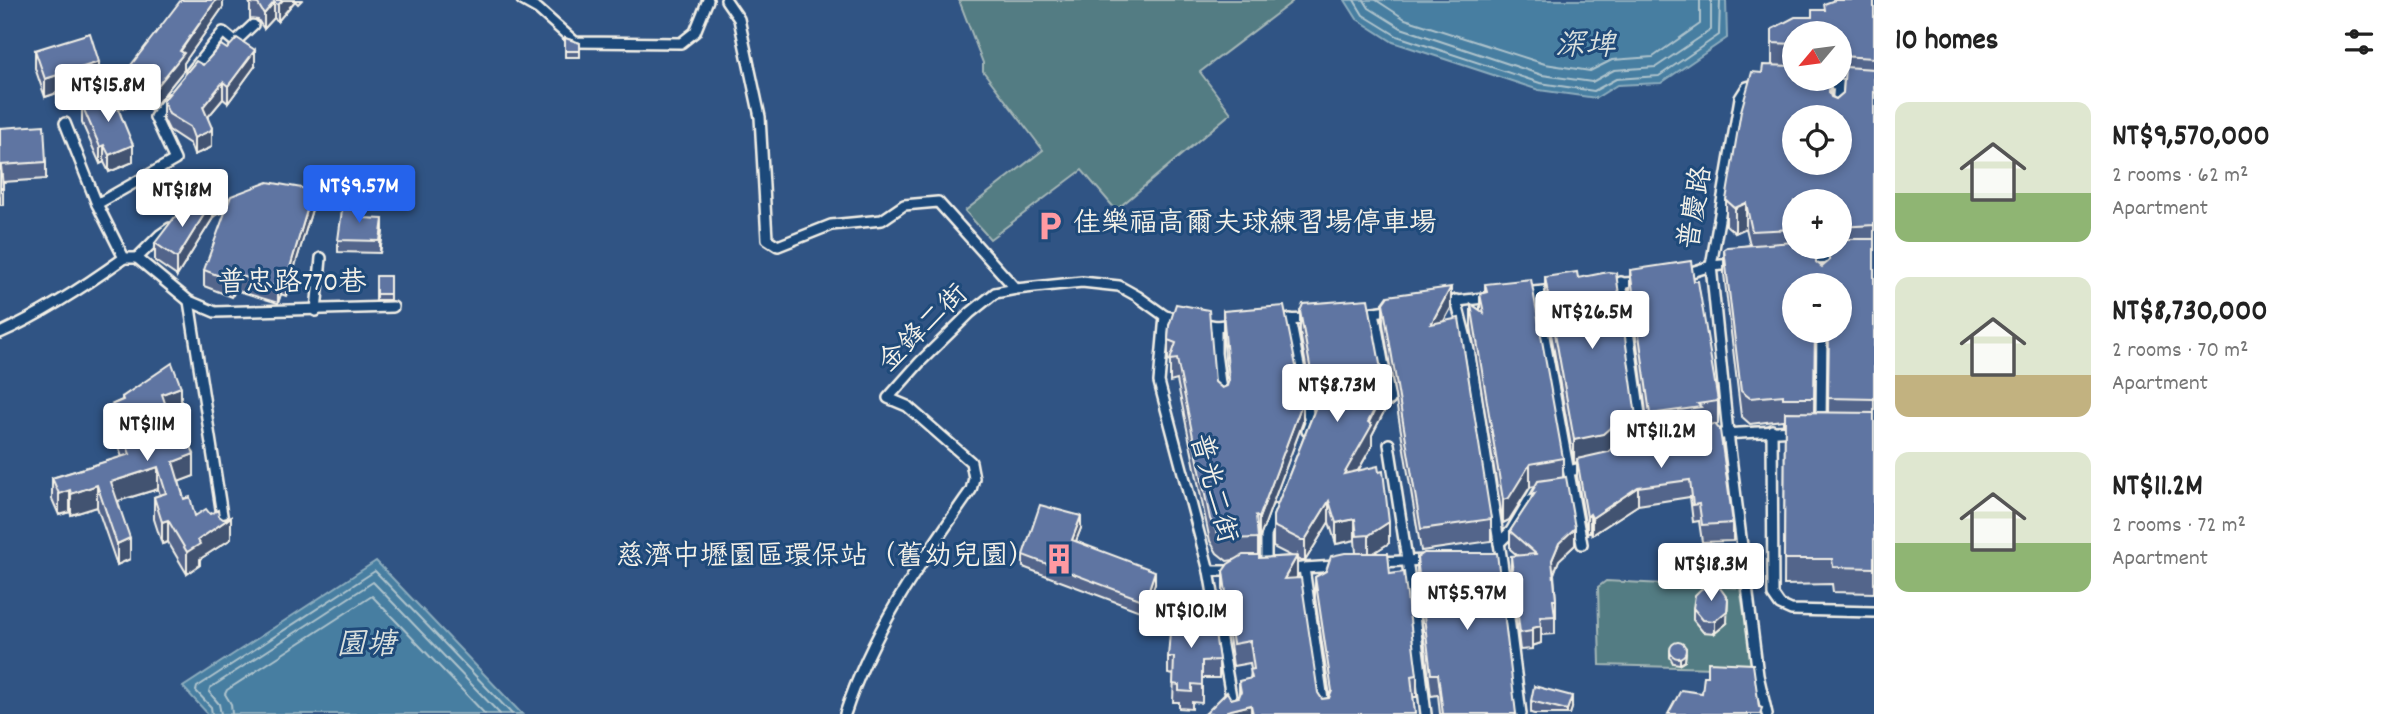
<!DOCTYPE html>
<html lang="en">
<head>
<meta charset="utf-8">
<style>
  body { margin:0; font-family:Dekko,"LXGW WenKai TC",sans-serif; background:#f2f2f2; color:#222; height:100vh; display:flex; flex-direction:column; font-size:26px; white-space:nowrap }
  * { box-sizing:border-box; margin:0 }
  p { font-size:23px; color:#767676 }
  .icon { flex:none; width:38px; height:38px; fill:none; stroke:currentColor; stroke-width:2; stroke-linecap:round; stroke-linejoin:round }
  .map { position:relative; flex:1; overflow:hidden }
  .panel { display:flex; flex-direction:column; background:#fff; width:525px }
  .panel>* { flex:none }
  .needle { width:46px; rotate:241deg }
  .controls { position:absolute; left:1782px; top:21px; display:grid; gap:14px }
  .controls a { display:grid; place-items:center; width:70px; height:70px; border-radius:50%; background:#fff; box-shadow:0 4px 10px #0003; font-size:35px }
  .price { position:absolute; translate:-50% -60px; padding:0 16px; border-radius:7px; background:#fff; color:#222; font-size:23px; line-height:46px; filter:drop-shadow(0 2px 4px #0008) }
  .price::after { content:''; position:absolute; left:50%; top:42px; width:21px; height:16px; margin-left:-10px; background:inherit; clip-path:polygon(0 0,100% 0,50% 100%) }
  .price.active { background:#2563eb; color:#fff }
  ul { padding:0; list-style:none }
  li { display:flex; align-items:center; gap:21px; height:175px; padding:0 21px }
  li span { display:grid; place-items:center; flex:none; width:196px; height:140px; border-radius:14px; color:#555 }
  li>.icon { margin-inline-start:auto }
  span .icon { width:84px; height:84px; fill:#fffc; stroke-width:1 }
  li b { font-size:30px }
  h2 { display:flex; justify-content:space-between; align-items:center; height:84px; padding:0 21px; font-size:30px }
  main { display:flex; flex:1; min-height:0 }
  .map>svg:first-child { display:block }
  .green { fill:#537c83; stroke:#a4b6b6; stroke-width:2 }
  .water { fill:#467ea1; stroke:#8cacbd; stroke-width:2 }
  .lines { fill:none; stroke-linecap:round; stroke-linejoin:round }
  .shore { stroke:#aec3cc; stroke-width:2 }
  .service-casing { stroke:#f4f1e8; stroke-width:14 }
  .service { stroke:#1f4a7a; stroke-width:9 }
  .wall { fill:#52658b; stroke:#f4f1e8; stroke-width:2; fill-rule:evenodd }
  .shaded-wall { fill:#425271; stroke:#f4f1e8; stroke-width:2 }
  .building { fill:#5f75a2; stroke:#f4f1e8; stroke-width:2; fill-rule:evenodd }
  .labels { text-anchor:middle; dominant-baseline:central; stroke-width:6; stroke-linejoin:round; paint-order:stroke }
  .street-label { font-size:28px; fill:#f4f1e8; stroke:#1f4a7a }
  .poi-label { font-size:28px; fill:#f4f1e8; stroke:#1f4a7a; text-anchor:start }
  .water-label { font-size:30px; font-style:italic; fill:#dae0dd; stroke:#1f4a7a }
</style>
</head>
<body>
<main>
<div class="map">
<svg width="1874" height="714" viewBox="0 0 1874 714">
  <rect width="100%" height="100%" fill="#305484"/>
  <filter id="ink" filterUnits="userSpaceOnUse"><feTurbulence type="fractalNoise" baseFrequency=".0143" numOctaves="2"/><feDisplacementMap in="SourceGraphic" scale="14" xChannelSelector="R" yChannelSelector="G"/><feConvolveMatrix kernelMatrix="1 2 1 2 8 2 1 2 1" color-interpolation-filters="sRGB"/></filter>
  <g filter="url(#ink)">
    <!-- green -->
    <g class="green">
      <path d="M959 0H1290L1292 2 1200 72 1231 113 1116 210 1082 170 990 239 965 211 1043 150 983 71V63Z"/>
      <path d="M1606 581 1740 588 1753 669 1600 665 1598 587Z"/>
    </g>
    <!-- water -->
    <g class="water">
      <path d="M1345 0H1726L1727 38 1661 83 1617 85 1596 98 1539 90 1393 42 1357 19Z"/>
      <path d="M376 561 522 714H208L183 687Z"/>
    </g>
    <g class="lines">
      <!-- shore -->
      <g class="shore">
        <path d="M1354 0 1363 15 1397 36 1540 83 1594 91 1616 79 1659 76 1719 35 1720 0"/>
        <path d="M1364 0 1369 8 1401 28 1542 75 1592 82 1614 70 1656 67 1711 30V0"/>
        <path d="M1376 0 1405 19 1545 64 1590 71 1612 60 1653 57 1700 24V0"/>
        <path d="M212 714 211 707 196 691 197 687 375 571 512 714"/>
        <path d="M221 714 219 704 209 692 210 688 373 582 500 714"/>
        <path d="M232 714 231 704 225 694 227 690 372 596 485 714"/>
      </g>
      <!-- service casing -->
      <g class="service-casing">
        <g id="service">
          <path d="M522 0 538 9 575 42 681 43 695 32 708 0"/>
          <path d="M726 0 739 19 760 117 767 239 778 246 831 225 882 220 904 205 938 202 1016 289"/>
          <path d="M191 72 223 32 235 42 253 25"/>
          <path d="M1758 84 1747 87 1740 98 1711 266 1728 433 1758 675 1767 714"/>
          <path d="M1820 84 1874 87"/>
          <path d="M1836 117 1839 85"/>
          <path d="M65 123 97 204"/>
          <path d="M205 213 238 201"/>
          <path d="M124 258H137L189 301 215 312 393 307"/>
          <path d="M137 258 160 235 170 228"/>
          <path d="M1807 259 1838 258"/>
          <path d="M1682 275 1711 266 1733 264"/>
          <path d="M1621 282 1644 443"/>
          <path d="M1606 284 1641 282"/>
          <path d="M1536 292 1582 544"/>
          <path d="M1523 293 1554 290"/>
          <path d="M1456 300 1470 354 1502 562 1521 714"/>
          <path d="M189 301 224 528"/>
          <path d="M1440 303 1492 297"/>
          <path d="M316 311 321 258"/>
          <path d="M1374 312 1390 400"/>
          <path d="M1360 314 1395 309"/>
          <path d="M1165 316 1159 382 1209 571 1234 714"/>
          <path d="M1290 319 1310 423 1307 431"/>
          <path d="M1276 320 1311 319"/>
          <path d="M1200 323 1216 326 1234 324"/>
          <path d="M1216 326V353L1222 398"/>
          <path d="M0 333C44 313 85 286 124 258L97 204 175 160 155 117 169 99"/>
          <path d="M1821 422 1822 331"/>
          <path d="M1772 430 1773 595 1780 605 1791 610 1874 612"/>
          <path d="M1722 434 1795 430"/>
          <path d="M1389 444 1407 559 1426 714"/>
          <path d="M1569 471 1586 467"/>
          <path d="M1499 543 1511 531 1534 492 1536 491"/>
          <path d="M1378 562 1427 560"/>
          <path d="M1304 568 1325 714"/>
          <path d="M1288 569 1336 566"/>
          <path d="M1266 570V536L1276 509"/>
          <path d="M1209 571H1235"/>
          <path d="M845 714C873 629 921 562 971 490L974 478 971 462 907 406 888 398 920 362 970 313 995 293 1016 289 1082 282 1119 286 1137 296 1165 316 1183 320"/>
        </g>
      </g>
      <!-- service -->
      <use href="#service" class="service"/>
    </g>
    <!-- wall -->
    <g class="wall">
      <path d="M223 0V7L184 63V70L151 111 139 102 119 109 133 162 109 172 104 162 100 164 82 123V105L111 94 110 76 128 69Z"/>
      <path d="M253 0H302L298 4 295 1 278 21 274 18 264 29 258 20 250 19V3Z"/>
      <path d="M1874 0V593L1833 592 1832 584 1784 585 1785 423H1783V420L1750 424 1741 416 1724 274V249L1750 245 1746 228 1735 233 1726 225V200L1762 73 1772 65V29L1812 17 1824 10ZM1794 33H1839V79H1844L1843 93 1836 99 1831 96V79H1794ZM1794 117H1839V163L1832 164H1827ZM1794 201H1839V247H1794ZM1829 252V261L1822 267 1816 262V253ZM1794 285H1839L1829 331 1828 412H1814L1815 331Z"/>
      <path d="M565 38 580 43V57H565Z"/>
      <path d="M35 50 99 79 45 97 35 68Z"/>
      <path d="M203 65 255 66 228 103 223 99 207 118 212 145 210 148 194 155 190 144 169 130 163 118V101Z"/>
      <path d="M0 128 46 162V179L3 182V205H0Z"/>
      <path d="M313 206 286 296 281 294 278 303 235 290 232 297 204 286V270Z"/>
      <path d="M213 218 177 276 155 261V243Z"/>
      <path d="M365 218 383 231 380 253 338 252V240Z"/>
      <path d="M1630 270 1694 281 1718 401V424L1711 425 1733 523V541L1702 542 1699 521 1693 522 1690 497 1638 505 1592 535 1590 532 1587 534 1577 476V462L1574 463 1545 300V277L1578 278 1636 416V436L1649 434 1630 292Z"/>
      <rect x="376" y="276" width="14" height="24"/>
      <path d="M1485 284 1563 458V478L1575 545 1559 560 1554 574 1556 600V617H1555V634L1541 635V643L1532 646V649L1520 650 1511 574V556H1518L1510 549V531L1530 501 1536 486 1530 487 1509 520 1503 523 1471 327V304L1480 310V294L1485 292Z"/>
      <path d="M1383 303 1451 308 1444 321 1491 519V541L1421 551 1383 324Z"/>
      <path d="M1223 311 1303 422 1259 540 1258 539V555L1259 558 1291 556 1273 547V516L1314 411 1300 332V311L1387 406 1372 435V446L1358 471 1389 543 1373 553 1390 574 1417 675V697H1413L1415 714H1205L1231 699 1239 697V681L1250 679 1251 670 1250 663 1233 666 1223 593V571L1234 560 1227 561 1217 553 1210 541 1177 380 1170 382V362L1168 361V340L1169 326 1215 382 1222 388 1227 386V384L1223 332ZM1329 522 1336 544 1355 540 1356 553 1315 577V598L1330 696 1329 698 1322 699 1318 693 1296 578 1297 559 1301 561H1305Z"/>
      <path d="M122 397 181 409 166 414V419L173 438 194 476 179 481 184 499 195 516 210 514 219 516 231 539 200 559V565L187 574 168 542 162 544 154 519V497L160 495 158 489 118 501 130 559 117 565 97 507 71 515 70 512 59 515 52 499V478L122 457 111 426V405L122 400Z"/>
      <path d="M1081 528 1076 541 1155 583 1145 613 1023 567V555Z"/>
      <path d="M1417 558 1516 714H1440L1438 695 1431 696 1417 580Z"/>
      <path d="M1693 608 1727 623 1715 633 1703 632 1693 620Z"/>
      <path d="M1670 651 1686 653 1685 661 1680 664 1673 663 1670 657Z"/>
      <path d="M1168 657 1219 660V678H1202V703L1192 702V709L1179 708V702H1173L1174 675 1168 674Z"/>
      <path d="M1531 701 1572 708 1570 714H1534L1531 713Z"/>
    </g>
    <!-- shaded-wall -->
    <g class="shaded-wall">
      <path d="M216 0H223V7L184 63V70L151 111V94Z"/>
      <path d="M283 0H295V1L278 21V5Z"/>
      <path d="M274 2V18L264 29V14Z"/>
      <path d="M255 50V66L228 103V86Z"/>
      <path d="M99 62V79L45 97V79Z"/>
      <path d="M1830 79H1831V92L1829 117Z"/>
      <path d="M223 82V99L203 123V107Z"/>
      <path d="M139 85V102L118 110V93Z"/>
      <path d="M212 128V145L210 148 194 155V138Z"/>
      <path d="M104 145V162L100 164V147Z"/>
      <path d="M133 145V162L109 172V155Z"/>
      <path d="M313 190V206L286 296V281Z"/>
      <path d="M213 200V218L177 276V258Z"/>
      <path d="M1746 203V228L1735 233V208Z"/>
      <path d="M383 219V231L380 253V241Z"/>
      <path d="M235 274V290L232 297V281Z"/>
      <path d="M281 278V294L278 303V287Z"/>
      <path d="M1451 287V308L1431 345V324Z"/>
      <path d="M1387 385V406L1372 435V446L1344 495V474Z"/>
      <path d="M181 387V409L166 414V427L162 429V394Z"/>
      <path d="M1303 401V422L1259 540V518Z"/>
      <path d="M1619 420V442L1603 457 1577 459V462L1574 463V440Z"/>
      <path d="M194 454V476L173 484V462Z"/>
      <path d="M1530 464V487L1509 520 1503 523V500Z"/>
      <path d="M158 467V489L111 503V482Z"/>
      <path d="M97 485V507L71 515V494Z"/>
      <path d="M1638 487V505L1592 535V518Z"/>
      <path d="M70 490V512L59 515V494Z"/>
      <path d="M1329 501V522L1305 561V540Z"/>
      <path d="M1590 514V532L1587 534V517Z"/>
      <path d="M1081 516V528L1072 551V540Z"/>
      <path d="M231 517V539L200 559V565L187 574V552L198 540Z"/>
      <path d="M1355 519V540L1336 544V523Z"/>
      <path d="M168 520V542L162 544V522Z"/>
      <path d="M1389 522V543L1369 556V535Z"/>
      <path d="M1575 528V545L1559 560 1552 578V560L1559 543Z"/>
      <path d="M130 538V559L117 565V544Z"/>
      <path d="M1297 556V577L1284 601V579Z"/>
      <path d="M1155 571V583L1145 613V601Z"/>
      <path d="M1728 599 1727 623 1715 633V621Z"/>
      <path d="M1541 626V643L1532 646V628Z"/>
      <path d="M1686 647 1685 661 1680 664V658Z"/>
      <path d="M1572 696V708L1570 714H1567V710Z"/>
      <path d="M1251 705V714H1227V711Z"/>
    </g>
    <!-- building -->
    <g class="building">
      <path d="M181 0H216L180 51 184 53 151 94 139 85 118 93 110 76 128 69Z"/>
      <path d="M253 0H283L278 5 274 2 264 14 258 4 250 3Z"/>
      <path d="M1835 0H1874V58L1839 56V33H1794V44L1772 43V29L1795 17H1812V10H1825L1824 4Z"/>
      <path d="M90 33 99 62 45 79 35 50Z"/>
      <path d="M237 38 255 50 228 86 223 82 203 107 212 128 210 131 194 138 190 127 169 114 163 101 196 61 203 65 221 45 227 49Z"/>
      <path d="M565 38 580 43V51H565Z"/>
      <path d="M1763 65 1794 66V79H1830L1829 92 1831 97 1836 99 1843 93 1845 67 1874 69V225L1839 227V201H1794V229L1752 231 1746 203 1735 208 1726 200 1741 111 1752 72 1762 73ZM1794 117H1839V163H1834L1832 164 1826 163H1794Z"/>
      <path d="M112 94 133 145 109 155 104 145 100 147 82 105Z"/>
      <path d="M44 125 46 162 1 165 3 188H0V128Z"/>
      <path d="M268 182 313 190 286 281 281 278 278 287 235 274 232 281 204 270 231 196Z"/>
      <path d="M213 200 177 258 155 243 174 218 185 210Z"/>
      <path d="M343 203 365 206 364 218 383 219 380 241 338 240Z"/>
      <path d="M1839 239H1874V399L1828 398 1829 331H1839V285H1794V331H1815L1814 398H1783V395L1750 398 1741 391 1724 249 1727 247 1794 242V247H1816V262L1822 267 1829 261V247H1839Z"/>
      <path d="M1691 261 1694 281H1698L1718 401 1698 404 1701 407 1650 414 1630 270Z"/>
      <path d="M1577 272 1578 278 1608 272 1616 273 1636 416 1619 420 1603 434 1574 440 1545 277Z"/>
      <rect x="376" y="276" width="14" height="18"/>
      <path d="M1531 279 1563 458 1530 464 1509 498 1503 500 1471 304 1484 313 1480 294 1487 292 1485 284Z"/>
      <path d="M1451 287 1431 324 1459 318 1491 519 1421 529 1383 303 1388 296Z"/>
      <path d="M1368 299 1383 380 1387 385 1368 422 1372 425 1344 474 1378 466 1379 472 1383 471 1389 522 1369 535 1357 536 1355 519 1336 523 1329 501 1305 540H1301L1273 526V516L1317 404 1300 311 1303 304Z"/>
      <path d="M1176 304 1209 310 1215 382 1222 388 1227 386 1229 380 1223 311 1284 306 1303 401 1259 518 1256 516 1258 538 1227 539 1217 532 1210 519 1177 359 1170 360 1176 343 1168 340 1169 326Z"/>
      <path d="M172 363 181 387 162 394 166 406 162 408 173 438 186 434 194 454 173 462 184 499 190 497 195 516 206 509 210 514 218 510 219 516 223 519 231 517 198 540 200 544 187 552 168 520 162 522 154 497 166 493 158 467 111 482 130 538 117 544 97 485 71 494 70 490 59 494 52 478 130 454 111 405 123 400 122 397Z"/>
      <path d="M1785 412 1874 413V568L1833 567 1832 559H1784Z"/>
      <path d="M1715 424 1720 430 1733 523 1702 525 1699 504 1693 505 1690 480 1638 487 1592 518 1590 514 1587 517 1577 459 1608 452 1626 437Z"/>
      <path d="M1566 477 1575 528 1559 543 1552 560 1556 600H1553L1555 616 1540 617 1541 626 1532 628V631L1520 633 1511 556 1536 554 1510 531 1535 493 1530 495 1538 481Z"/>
      <path d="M1040 505 1081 516 1072 540 1155 571 1145 601 1023 555Z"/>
      <path d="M1345 553H1388L1390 574 1404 572 1417 675 1411 676 1415 714H1253L1251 705 1227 711V714H1205L1227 692 1231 699 1239 697 1241 692 1239 681 1252 678 1250 670 1254 669 1250 641 1233 644 1223 571 1228 564 1243 555H1259V558L1297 556 1284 579 1301 578 1318 693 1322 699 1329 698 1332 691 1315 577 1326 571 1331 556Z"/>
      <path d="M1424 553H1497L1516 714H1443L1438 674H1431L1417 558Z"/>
      <path d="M1708 586 1720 588 1728 599 1727 611 1715 621 1703 620 1693 608 1695 595 1701 589Z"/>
      <path d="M1171 619H1213L1219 660 1202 661V685L1192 684V692L1179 691V685L1173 684 1174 657H1168Z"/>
      <circle cx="1678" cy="650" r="8"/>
      <path d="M1708 662 1753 664 1759 707 1762 708 1760 714H1668L1681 690 1702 693 1704 676H1708Z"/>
      <path d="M1534 686 1572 696 1567 710 1531 701Z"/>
    </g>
  </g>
  <!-- icons -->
  <defs>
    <g id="parking-bare" transform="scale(2.415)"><path d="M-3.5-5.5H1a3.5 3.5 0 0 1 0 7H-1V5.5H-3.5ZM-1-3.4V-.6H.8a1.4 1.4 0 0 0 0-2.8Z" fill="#ff9aa2" stroke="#1f4a7a" stroke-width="2.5" paint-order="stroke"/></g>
    <g id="building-bare" transform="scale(2.415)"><path d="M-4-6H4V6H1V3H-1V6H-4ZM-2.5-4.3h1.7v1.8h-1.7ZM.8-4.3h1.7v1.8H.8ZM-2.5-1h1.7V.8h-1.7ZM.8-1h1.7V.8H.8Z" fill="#ff9aa2" stroke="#1f4a7a" stroke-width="2.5" paint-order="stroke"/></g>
  </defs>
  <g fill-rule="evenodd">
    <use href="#parking-bare" x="1050" y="226"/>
    <use href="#building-bare" x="1059" y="559"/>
  </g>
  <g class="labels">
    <!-- street labels -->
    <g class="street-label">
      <text transform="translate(1698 208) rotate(-80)">普慶路</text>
      <text x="292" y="285">普忠路770巷</text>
      <text transform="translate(925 330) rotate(-44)">金鋒二街</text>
      <text transform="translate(1211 489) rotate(75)">普光二街</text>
    </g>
    <!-- poi labels -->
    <g class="poi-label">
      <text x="1073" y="226">佳樂福高爾夫球練習場停車場</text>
      <text x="1036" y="559" text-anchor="end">慈濟中壢園區環保站（舊幼兒園）</text>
    </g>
    <!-- water labels -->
    <g class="water-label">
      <text x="1585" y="48">深埤</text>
      <text x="366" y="647">園塘</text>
    </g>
  </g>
</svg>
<div class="controls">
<a><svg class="needle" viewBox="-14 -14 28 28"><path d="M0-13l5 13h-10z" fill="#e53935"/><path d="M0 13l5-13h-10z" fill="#767676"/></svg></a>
<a><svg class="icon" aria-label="locate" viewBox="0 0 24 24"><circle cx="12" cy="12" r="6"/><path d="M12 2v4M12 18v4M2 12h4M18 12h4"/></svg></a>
<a>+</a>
<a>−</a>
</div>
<b class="price" style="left:108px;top:124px">NT$15.8M</b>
<b class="price active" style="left:359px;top:225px">NT$9.57M</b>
<b class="price" style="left:182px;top:229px">NT$18M</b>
<b class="price" style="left:1592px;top:351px">NT$26.5M</b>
<b class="price" style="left:1337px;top:424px">NT$8.73M</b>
<b class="price" style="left:147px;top:463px">NT$11M</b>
<b class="price" style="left:1661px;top:470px">NT$11.2M</b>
<b class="price" style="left:1711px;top:603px">NT$18.3M</b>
<b class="price" style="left:1467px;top:632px">NT$5.97M</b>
<b class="price" style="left:1191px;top:650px">NT$10.1M</b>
</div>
<section class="panel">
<h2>10 homes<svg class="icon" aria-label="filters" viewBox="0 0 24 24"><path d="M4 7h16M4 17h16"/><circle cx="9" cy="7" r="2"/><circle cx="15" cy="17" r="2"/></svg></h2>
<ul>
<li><span style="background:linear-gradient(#dfe7d0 65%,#8fb573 0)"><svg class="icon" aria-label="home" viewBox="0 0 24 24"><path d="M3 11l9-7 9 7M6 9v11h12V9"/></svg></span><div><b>NT$9,570,000</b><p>2 rooms · 62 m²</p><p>Apartment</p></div></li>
<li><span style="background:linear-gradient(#dfe7d0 70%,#c2b280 0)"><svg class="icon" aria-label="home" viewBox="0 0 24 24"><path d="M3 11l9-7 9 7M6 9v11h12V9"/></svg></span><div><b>NT$8,730,000</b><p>2 rooms · 70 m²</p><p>Apartment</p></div></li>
<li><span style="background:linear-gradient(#dfe7d0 65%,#8fb573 0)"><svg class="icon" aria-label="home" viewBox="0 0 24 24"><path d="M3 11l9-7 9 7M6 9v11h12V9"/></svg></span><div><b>NT$11.2M</b><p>2 rooms · 72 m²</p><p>Apartment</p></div></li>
</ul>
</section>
</main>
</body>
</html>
